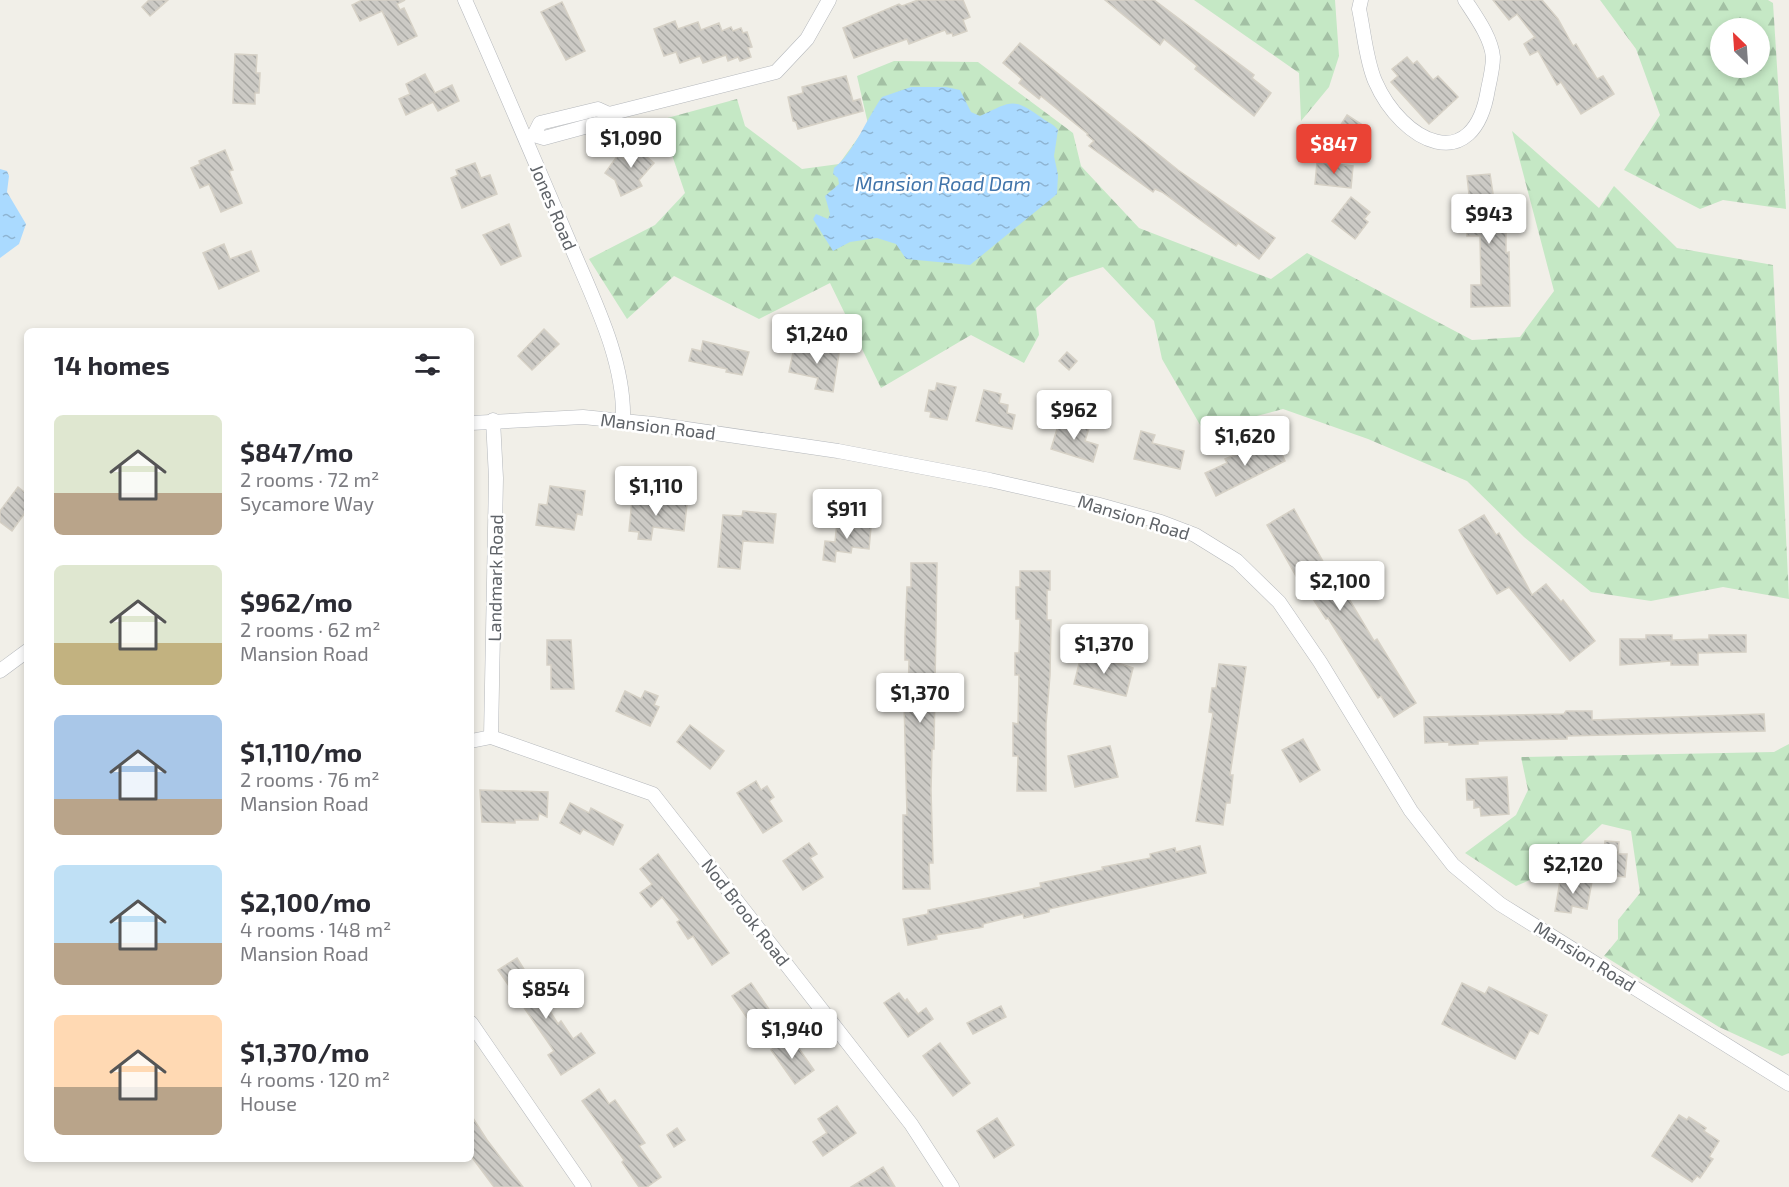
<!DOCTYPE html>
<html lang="en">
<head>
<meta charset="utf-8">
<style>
  body { margin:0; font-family:"Exo 2",sans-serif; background:#f2f2f3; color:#2b2b33; height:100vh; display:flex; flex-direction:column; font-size:22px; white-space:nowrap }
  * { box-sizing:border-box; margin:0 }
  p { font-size:20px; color:#7c7c81 }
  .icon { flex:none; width:33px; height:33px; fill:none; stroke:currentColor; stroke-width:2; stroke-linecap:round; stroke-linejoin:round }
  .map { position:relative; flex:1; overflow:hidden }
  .details { position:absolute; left:24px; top:328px; width:450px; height:834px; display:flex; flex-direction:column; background:#fff; border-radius:9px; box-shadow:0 3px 9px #0003 }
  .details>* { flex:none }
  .needle { width:39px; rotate:335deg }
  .controls { position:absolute; left:1710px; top:18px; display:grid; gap:12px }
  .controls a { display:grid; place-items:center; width:60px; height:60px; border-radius:50%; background:#fff; box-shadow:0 3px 9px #0003; font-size:30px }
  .price { position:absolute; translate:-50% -51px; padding:0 14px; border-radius:6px; background:#fff; color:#222; font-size:20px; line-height:39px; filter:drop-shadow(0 2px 3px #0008) }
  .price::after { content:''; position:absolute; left:50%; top:36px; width:18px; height:14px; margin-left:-9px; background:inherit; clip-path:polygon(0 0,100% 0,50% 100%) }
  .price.active { background:#ea4335; color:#fff }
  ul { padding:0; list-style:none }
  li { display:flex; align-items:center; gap:18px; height:150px; padding:0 30px }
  li span { display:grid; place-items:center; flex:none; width:168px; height:120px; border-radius:9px; color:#555 }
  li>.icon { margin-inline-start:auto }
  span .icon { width:72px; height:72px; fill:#fffc; stroke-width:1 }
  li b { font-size:26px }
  h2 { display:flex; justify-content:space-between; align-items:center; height:72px; padding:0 30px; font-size:26px }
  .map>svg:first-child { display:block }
  .forest { fill:url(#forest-firs); fill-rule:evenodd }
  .water { fill:url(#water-ripples) }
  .building { fill:url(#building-back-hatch); stroke:#d6d1c6; stroke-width:1.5 }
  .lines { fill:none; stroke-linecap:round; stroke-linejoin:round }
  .street-casing { stroke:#b5b8bc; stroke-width:15 }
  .street { stroke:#fff; stroke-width:14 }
  .labels { text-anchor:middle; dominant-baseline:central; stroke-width:5; stroke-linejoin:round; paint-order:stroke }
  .street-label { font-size:18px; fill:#5f6368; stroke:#fff }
  .water-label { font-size:20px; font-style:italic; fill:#4174aa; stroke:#fff }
</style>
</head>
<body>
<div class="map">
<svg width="1789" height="1187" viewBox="0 0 1789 1187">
  <defs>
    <pattern id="forest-firs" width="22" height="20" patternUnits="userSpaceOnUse" patternTransform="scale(1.5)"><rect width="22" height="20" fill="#c5e8c5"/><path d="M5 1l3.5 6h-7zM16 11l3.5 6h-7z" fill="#a3c0a4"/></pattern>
    <pattern id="water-ripples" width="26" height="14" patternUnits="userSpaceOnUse" patternTransform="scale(1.5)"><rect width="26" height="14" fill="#aadaff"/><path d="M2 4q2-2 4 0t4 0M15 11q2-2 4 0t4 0" fill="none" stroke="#8eb4d2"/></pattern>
    <pattern id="building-back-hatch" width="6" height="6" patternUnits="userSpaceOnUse" patternTransform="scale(1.5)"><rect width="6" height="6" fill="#cccac5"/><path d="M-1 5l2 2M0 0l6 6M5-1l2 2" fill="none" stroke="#a9a8a4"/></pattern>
  </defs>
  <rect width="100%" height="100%" fill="#f1efe8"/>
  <!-- forest -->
  <g class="forest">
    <path d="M1194 0H1335L1339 56 1329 87 1301 121 1299 73Z"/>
    <path d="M1600 0H1768L1773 3 1786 209 1723 200 1700 209 1624 170 1660 115 1636 49ZM1760 28V68H1720V28Z"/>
    <path d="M894 61 978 62 1073 133 1081 166 1139 228 1271 279 1307 253 1472 340 1520 337 1554 291 1512 131 1599 208 1614 186 1677 248 1773 265 1789 599 1723 587 1651 601 1591 592 1524 537 1467 481 1368 439 1283 409 1203 430 1162 359 1154 321 1103 267 1069 278 1036 308 1039 335 1024 363 971 335 881 388 830 283 759 319 674 276 627 319 589 259 655 225 685 193 660 120 737 99 745 126 802 169 839 164 868 124 857 76Z"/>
    <path d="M1789 744V1053L1782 1056 1719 1027 1604 956 1618 939V920L1640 893 1631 831 1602 824 1553 870 1516 886 1465 853 1516 815 1528 790 1521 757 1774 752Z"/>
  </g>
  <!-- water -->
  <g class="water">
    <path d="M911 87H946L960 90 971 112 980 116C1012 101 1013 97 1042 118 1048 123 1053 123 1058 130L1054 156 1058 175 1057 194 970 265 906 259 896 244 877 238 850 242 833 251 813 219 816 214 828 219 830 214 825 196 839 184 838 178 833 174 834 168C853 154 868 116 882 97Z"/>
    <path d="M0 169 7 171 9 176 7 192 26 224 19 244 0 258Z"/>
  </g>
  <!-- building -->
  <g class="building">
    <path d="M149 0H168L150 16 142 7Z"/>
    <path d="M362 0H405L397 4 400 10 404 8 417 36 398 45 382 11 360 21 352 5Z"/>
    <path d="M918 0H963L970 17 963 20 967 31 953 36 952 33 947 34 945 30 909 44 907 39 854 58 843 28 899 4 902 6Z"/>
    <path d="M1105 0H1154L1254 75 1252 78 1271 93 1254 116 1195 69 1197 66 1164 39 1160 45Z"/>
    <path d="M1493 0H1542L1558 19 1573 46 1576 44 1597 79 1603 76 1614 94 1581 114 1561 82 1557 85 1538 51 1530 55 1524 44 1535 37 1517 14 1509 20Z"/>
    <path d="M562 2 585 51 566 60 541 12Z"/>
    <path d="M675 21 678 29 698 22 701 30 719 23 722 31 731 27 733 31 741 28 743 33 747 32 752 47 748 48 751 57 740 61 738 57 728 61 726 55 703 63 700 56 680 63 676 52 664 56 654 29Z"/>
    <path d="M1020 43 1178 170 1275 238 1259 259 1238 243 1236 246 1162 192 1155 189 1153 192 1089 146 1094 141 1087 135 1088 134 1041 96 1039 99 1019 83 1022 79 1003 63Z"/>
    <path d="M235 54 257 55 256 73H260L259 93H255V104L233 103Z"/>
    <path d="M1407 57 1413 64 1417 61 1433 80 1438 76 1458 97 1429 124 1391 82 1398 76 1392 69Z"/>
    <path d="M425 74 435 93 452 85 459 101 438 111 433 102 406 115 399 99 410 94 406 84Z"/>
    <path d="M846 76 853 101 860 99 863 111 798 129 796 122 793 121 788 97 803 93 802 87Z"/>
    <path d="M1347 115 1364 126 1360 131 1368 136 1359 150 1335 134Z"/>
    <path d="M643 142 652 150 647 157 654 163 639 180 642 186 621 196 615 180 605 173 618 155 625 160Z"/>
    <path d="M225 150 233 170 229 171 242 203 221 212 209 184 200 188 191 168 200 164 199 161Z"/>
    <path d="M1317 162 1353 166 1351 188 1315 184Z"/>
    <path d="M475 163 481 178 490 175 497 194 462 208 451 178 458 175 456 170Z"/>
    <path d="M1490 174 1496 213 1506 214V253L1509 252 1510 306 1471 307V285H1481L1480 236H1467L1468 213H1471L1467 176Z"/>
    <path d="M1351 197 1370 212 1364 219 1368 222 1355 239 1332 221Z"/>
    <path d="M509 224 521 256 501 265 483 235Z"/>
    <path d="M224 244 230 259 251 251 259 271 219 289 203 253Z"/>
    <path d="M544 329 559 344 532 370 518 356Z"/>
    <path d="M703 341 749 352 742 375 726 372 727 369 689 361 692 349 701 351Z"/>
    <path d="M816 342 840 347 833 392 815 389 818 378 789 372 794 348 814 351Z"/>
    <path d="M1067 352 1077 361 1069 370 1059 361Z"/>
    <path d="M937 383 956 387 947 420 930 417 931 412 925 411 929 390 935 391Z"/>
    <path d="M984 390 1001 394 999 403 1008 405 1007 413 1015 415 1012 429 976 421Z"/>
    <path d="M1060 419 1089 428 1085 441 1098 445 1093 462 1051 449Z"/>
    <path d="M1141 431 1155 435 1152 443 1184 451 1180 469 1134 459Z"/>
    <path d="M1275 439 1285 461 1216 496 1205 473 1227 463 1225 459Z"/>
    <path d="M550 486 585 491 582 515 577 514 574 530 536 525 539 504 547 505Z"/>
    <path d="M18 487 27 494V510L12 531 0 522V511Z"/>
    <path d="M632 500 687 504 684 531 653 527 651 540 638 539 639 532 629 531Z"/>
    <path d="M1294 509 1330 574 1333 572 1374 641 1377 639 1416 703 1394 717 1381 696 1378 698 1328 618 1326 619 1306 588 1304 590 1267 525Z"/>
    <path d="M743 511 776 514 773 543 743 541 740 569 718 567 723 515 742 516Z"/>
    <path d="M1484 515 1496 535 1499 533 1532 595 1546 584 1561 602 1563 600 1595 641 1570 661 1509 587 1497 594 1471 552 1459 530Z"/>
    <path d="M837 522 871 527 869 549 852 547 851 553 836 551 835 562 823 560 825 541 835 542Z"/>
    <path d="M911 563H937L934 749H932L931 790 933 863H929L930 889H903V815H907L904 701H908L909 660H905V636L907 587H911Z"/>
    <path d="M1020 571H1050V590H1047V620H1051L1050 675 1046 724V791H1017L1018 756H1013V723L1018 724 1019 675H1015V653H1019L1020 619H1016V587H1020Z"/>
    <path d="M1646 635H1672V640L1709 639V635H1746V652L1698 653V665H1671V661L1620 665V639H1646Z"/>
    <path d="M547 640H571L574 689H551V665H547Z"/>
    <path d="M1081 656 1096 659 1097 656 1133 668 1126 696 1074 684Z"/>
    <path d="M1219 664 1246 667 1230 775H1233L1230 803H1226L1223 825 1196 821 1213 713 1209 712 1212 688H1216Z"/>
    <path d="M625 691 641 699 645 691 658 696 654 705 659 707 650 726 616 711Z"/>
    <path d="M1566 711H1592V720L1764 714 1765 731 1567 736V739L1478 741V744L1449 745V742L1425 743 1424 717 1564 714Z"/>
    <path d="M690 725 724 751 710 769 677 742Z"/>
    <path d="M1303 739 1320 770 1300 782 1282 750Z"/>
    <path d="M1110 746 1118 777 1075 787 1068 756Z"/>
    <path d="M1507 777 1509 814 1481 816 1480 807 1474 808V800H1467L1466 779Z"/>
    <path d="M756 781 761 790 767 786 774 797 769 801 782 821 763 833 737 793Z"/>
    <path d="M480 790 548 792 547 817 539 813 538 820H515V823L482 822Z"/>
    <path d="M570 803 589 813 591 808 623 825 613 845 583 829 580 834 560 823Z"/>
    <path d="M1605 841 1619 842 1618 854H1627L1625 877 1597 874 1599 851 1604 852Z"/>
    <path d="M809 843 817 854 810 858 823 877 803 890 783 861Z"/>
    <path d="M1200 846 1206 873 1049 909V912L1024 918 1023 914 983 924V927L936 935 937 939 908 945 903 919 928 914V910L1041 887 1040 883 1103 870 1102 867 1151 858 1150 854 1175 848 1176 852Z"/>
    <path d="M658 854 729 953 712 965 693 936 688 939 677 922 680 920 662 897 651 907 640 893 652 884 640 869Z"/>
    <path d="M1575 878 1592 881 1587 909 1572 906 1571 913 1555 911 1560 881 1574 884Z"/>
    <path d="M517 958 558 1024 561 1021 573 1039 581 1033 595 1053 561 1075 548 1055 554 1051 498 970Z"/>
    <path d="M751 983 773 1015 754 1028 732 996Z"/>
    <path d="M1462 983 1485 994 1489 987 1547 1015 1538 1034 1530 1030 1515 1059 1442 1024Z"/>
    <path d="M899 993 905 1001 907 999 918 1014 926 1008 933 1019 908 1037 884 1003Z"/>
    <path d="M1001 1006 1006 1017 973 1034 967 1023Z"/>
    <path d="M790 1036 814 1070 795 1084 771 1050Z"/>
    <path d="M940 1043 970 1083 953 1096 923 1056Z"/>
    <path d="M599 1089 609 1104 615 1100 645 1143 639 1146 661 1177 647 1187H639L622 1162 624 1160 582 1101Z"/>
    <path d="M837 1106 856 1133 823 1156 813 1142 827 1133 818 1119Z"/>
    <path d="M471 1115 487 1140 523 1187H494L471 1156Z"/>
    <path d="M1679 1115 1687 1120 1689 1117 1706 1128 1704 1131 1719 1141 1709 1157 1713 1159 1700 1178 1697 1176 1692 1182 1652 1156Z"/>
    <path d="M997 1118 1014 1145 994 1158 977 1131Z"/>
    <path d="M677 1128 685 1140 674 1147 667 1135Z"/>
    <path d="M883 1167 895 1187H851Z"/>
  </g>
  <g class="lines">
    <!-- street casing -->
    <g class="street-casing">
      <g id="street">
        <path d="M465 0C500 79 534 159 568 239 591 295 625 358 623 420"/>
        <path d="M1361 0 1359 9C1364 32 1366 60 1375 81 1402 143 1474 178 1488 89 1490 80 1493 67 1493 57 1491 37 1476 17 1465 0"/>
        <path d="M534 135 544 138 603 122 609 114 776 72 807 39 829 0"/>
        <path d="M526 138 534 135 540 123 598 109 609 114"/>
        <path d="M471 423 583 417 653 424 838 451 990 480 1096 504 1161 522 1195 535 1237 561 1279 602 1320 662 1411 811 1453 865 1500 904 1789 1084"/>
        <path d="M0 671 27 651"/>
        <path d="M491 737 496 478 493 420"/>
        <path d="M471 741 491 737 653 794 911 1124 952 1187"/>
        <path d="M471 1023 584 1187"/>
      </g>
    </g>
    <!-- street -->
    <use href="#street" class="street"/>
  </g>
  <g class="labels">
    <!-- street labels -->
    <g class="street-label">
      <text transform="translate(554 207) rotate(67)">Jones Road</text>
      <text transform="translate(658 426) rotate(7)">Mansion Road</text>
      <text transform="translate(1134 517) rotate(17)">Mansion Road</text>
      <text transform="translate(495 578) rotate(-89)">Landmark Road</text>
      <text transform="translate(746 912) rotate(52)">Nod Brook Road</text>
      <text transform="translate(1585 956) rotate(32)">Mansion Road</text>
    </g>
    <!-- water labels -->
    <g class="water-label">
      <text x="943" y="183">Mansion Road Dam</text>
    </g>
  </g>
</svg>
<div class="controls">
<a><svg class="needle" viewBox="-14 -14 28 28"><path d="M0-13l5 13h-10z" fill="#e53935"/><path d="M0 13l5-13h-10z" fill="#7c7c81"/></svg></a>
</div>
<b class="price" style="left:631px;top:169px">$1,090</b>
<b class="price active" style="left:1334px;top:175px">$847</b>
<b class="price" style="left:1489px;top:245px">$943</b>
<b class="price" style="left:817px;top:365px">$1,240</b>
<b class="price" style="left:1074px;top:441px">$962</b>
<b class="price" style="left:1245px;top:467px">$1,620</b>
<b class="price" style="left:656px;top:517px">$1,110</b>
<b class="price" style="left:847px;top:540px">$911</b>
<b class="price" style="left:1340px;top:612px">$2,100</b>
<b class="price" style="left:1104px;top:675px">$1,370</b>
<b class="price" style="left:920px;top:724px">$1,370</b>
<b class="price" style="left:1573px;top:895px">$2,120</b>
<b class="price" style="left:546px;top:1020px">$854</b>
<b class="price" style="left:792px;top:1060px">$1,940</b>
<section class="details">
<h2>14 homes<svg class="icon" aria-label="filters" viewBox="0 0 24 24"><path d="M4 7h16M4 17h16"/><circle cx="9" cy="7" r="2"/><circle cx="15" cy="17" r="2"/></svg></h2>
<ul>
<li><span style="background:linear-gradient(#dfe7d0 65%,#b9a48a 0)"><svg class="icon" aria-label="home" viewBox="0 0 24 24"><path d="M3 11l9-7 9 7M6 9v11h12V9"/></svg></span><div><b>$847/mo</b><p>2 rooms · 72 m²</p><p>Sycamore Way</p></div></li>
<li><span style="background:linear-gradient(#dfe7d0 65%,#c2b280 0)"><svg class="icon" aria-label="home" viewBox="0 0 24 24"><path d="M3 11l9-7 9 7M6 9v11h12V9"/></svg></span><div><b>$962/mo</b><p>2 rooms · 62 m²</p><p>Mansion Road</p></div></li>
<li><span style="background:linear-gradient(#a9c7e8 70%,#b9a48a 0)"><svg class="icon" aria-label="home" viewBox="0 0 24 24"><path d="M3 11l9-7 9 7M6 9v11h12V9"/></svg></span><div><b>$1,110/mo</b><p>2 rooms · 76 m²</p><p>Mansion Road</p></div></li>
<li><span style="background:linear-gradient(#bfe0f5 65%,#b9a48a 0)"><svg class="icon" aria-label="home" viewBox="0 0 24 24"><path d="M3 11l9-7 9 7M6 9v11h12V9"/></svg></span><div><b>$2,100/mo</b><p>4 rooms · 148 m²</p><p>Mansion Road</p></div></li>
<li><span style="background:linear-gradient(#ffd9b3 60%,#b9a48a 0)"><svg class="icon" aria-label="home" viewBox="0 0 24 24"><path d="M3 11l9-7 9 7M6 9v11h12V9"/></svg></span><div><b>$1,370/mo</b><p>4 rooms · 120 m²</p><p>House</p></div></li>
</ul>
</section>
</div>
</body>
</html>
